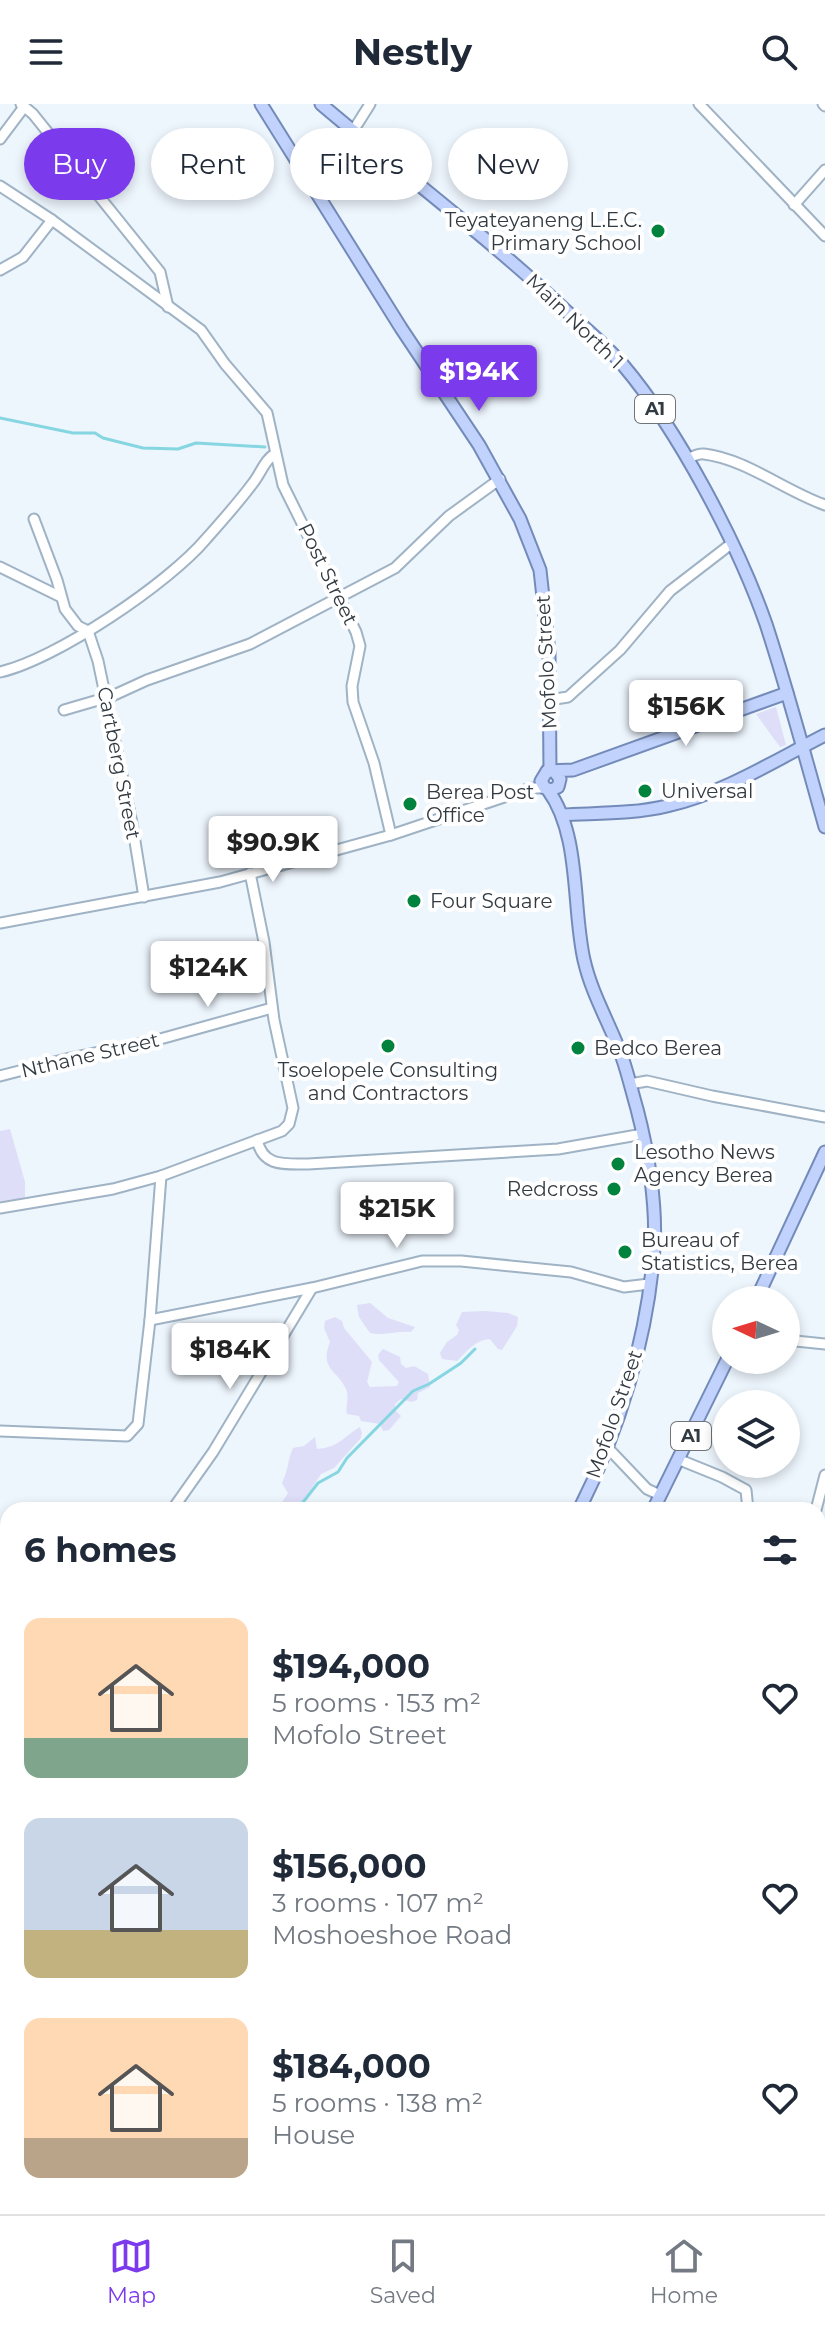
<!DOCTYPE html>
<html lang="en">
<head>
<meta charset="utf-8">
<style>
  body { margin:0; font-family:Montserrat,sans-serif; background:#f2f2f3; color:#1f2937; height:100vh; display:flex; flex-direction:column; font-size:30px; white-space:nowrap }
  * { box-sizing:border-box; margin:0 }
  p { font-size:26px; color:#747a83 }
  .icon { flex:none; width:44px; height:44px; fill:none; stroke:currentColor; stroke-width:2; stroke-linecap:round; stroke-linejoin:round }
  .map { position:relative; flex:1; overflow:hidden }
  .side { position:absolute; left:0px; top:1398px; width:826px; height:712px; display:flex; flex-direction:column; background:#fff; border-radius:24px 24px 0 0; box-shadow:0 4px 12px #0003 }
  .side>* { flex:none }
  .banner { position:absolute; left:24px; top:24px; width:778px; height:72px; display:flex; gap:16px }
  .needle { width:52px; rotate:274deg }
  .fabs { position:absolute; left:712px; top:1182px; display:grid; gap:16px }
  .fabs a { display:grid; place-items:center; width:88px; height:88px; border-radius:50%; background:#fff; box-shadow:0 4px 12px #0003; font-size:40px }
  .price { position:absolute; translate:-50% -68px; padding:0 18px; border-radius:8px; background:#fff; color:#222; font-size:26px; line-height:52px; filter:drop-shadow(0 2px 4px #0008) }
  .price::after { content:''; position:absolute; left:50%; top:48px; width:24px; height:18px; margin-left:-12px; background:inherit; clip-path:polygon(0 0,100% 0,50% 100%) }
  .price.active { background:#7c3aed; color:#fff }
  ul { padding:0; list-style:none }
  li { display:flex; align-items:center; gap:24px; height:200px; padding:0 24px }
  li span { display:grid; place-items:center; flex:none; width:224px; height:160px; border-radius:16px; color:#555 }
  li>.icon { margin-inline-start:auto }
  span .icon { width:96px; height:96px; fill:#fffc; stroke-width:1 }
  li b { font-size:34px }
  h2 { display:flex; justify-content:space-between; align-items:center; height:96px; padding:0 24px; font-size:34px }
  .chip { padding:0 28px; border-radius:36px; background:#fff; box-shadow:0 4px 12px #0003; font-size:28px; line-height:72px }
  .chip.active { background:#7c3aed; color:#fff }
  header { display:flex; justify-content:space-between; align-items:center; height:104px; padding:0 24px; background:#fff; font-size:36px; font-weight:700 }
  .menu { display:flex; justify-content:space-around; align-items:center; height:112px; border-top:2px solid #e0e1e3; background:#fff; font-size:22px; color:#747a83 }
  .menu a { display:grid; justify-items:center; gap:4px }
  .menu .active { color:#7c3aed }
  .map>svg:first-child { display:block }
  .green { fill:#dedef8 }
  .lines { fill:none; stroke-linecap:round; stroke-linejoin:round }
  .stream { stroke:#86d6e2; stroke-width:3 }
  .minor-casing { stroke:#9fb3c5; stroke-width:13 }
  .major-casing { stroke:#748bba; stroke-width:15 }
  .minor { stroke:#fff; stroke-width:9 }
  .major { stroke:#c1d3fc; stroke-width:11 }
  .poi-dot { fill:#01833e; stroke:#fff; stroke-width:3 }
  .labels { text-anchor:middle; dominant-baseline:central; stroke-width:8; stroke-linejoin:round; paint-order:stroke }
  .shield { fill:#fff; stroke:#70757b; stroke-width:2 }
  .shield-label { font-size:18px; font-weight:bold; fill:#323a42 }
  .poi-label { font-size:20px; fill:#323a42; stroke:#fff; text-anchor:start }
  .street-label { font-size:20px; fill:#323a42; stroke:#fff }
</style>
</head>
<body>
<header><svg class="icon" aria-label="menu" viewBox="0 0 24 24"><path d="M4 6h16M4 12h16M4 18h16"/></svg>Nestly<svg class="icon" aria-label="search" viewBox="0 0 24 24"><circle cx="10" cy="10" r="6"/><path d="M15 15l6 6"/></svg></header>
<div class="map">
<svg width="825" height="2110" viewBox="0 0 825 2110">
  <rect width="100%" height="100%" fill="#edf5fd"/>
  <!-- green -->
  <g class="green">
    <path d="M776 603 786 641 780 643 756 610Z"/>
    <path d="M10 1025 25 1078V1095L0 1100V1027Z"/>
    <path d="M370 1199 388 1214 415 1223 411 1228C396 1227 384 1232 370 1229L359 1213 357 1201Z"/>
    <path d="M485 1207 508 1209 518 1213 517 1222 502 1246 498 1245 490 1235C475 1236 467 1247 457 1257L442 1255 440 1249 447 1238 457 1231 459 1226 456 1221 462 1208Z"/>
    <path d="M335 1213 342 1217 344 1224 372 1258 367 1278 370 1283 397 1282 399 1278 379 1256 378 1251 383 1245 400 1253 401 1260 406 1264 414 1262 428 1270 430 1283 418 1289 417 1296 412 1298 401 1295 395 1300 396 1307 401 1312 389 1326 383 1327 380 1320 361 1317 359 1312 347 1310C345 1302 350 1293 346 1285 338 1266 319 1266 330 1238L324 1224 325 1217Z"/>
    <path d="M360 1323 362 1329 361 1334 334 1364 321 1370 297 1406H277L288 1389 282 1379C289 1364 287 1358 293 1344L304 1342 315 1333 317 1345C340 1343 343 1333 360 1323Z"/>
    <path d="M0 1755 8 1756V1831L0 1833Z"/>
    <path d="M818 1765H825V1882L818 1880Z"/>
  </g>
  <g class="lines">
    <!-- stream -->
    <g class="stream">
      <path d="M0 314 73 329H95L103 334 143 344 178 345 196 339 265 343"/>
      <path d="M297 1406 318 1379 338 1368 347 1354 413 1287 429 1280 461 1259 475 1245"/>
      <path d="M0 1810 8 1805"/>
    </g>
    <!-- minor casing -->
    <g class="minor-casing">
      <g id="minor">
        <path d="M21 0 33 10 160 168 168 203"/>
        <path d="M699 0 825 132"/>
        <path d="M823 0 825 2"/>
        <path d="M353 27 370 0"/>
        <path d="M0 35 24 3"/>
        <path d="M0 82 52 116 201 226 225 260 267 309 283 381 356 528 360 542 352 582 353 598 374 659 391 731"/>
        <path d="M794 101 825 66"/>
        <path d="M0 166 23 153 52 116"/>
        <path d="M687 355C692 353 698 349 704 350 746 355 785 387 825 401"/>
        <path d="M34 415 57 476 65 505 78 522 88 527 98 557 132 719 144 793"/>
        <path d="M0 463 61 493"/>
        <path d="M0 568C55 556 169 479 206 435 222 417 239 398 253 379 261 369 265 355 275 350"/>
        <path d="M549 596 568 593 620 546 670 487 731 440"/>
        <path d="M64 606 112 592 147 576 250 540 395 464 449 412 500 375"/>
        <path d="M0 819 220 778 391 731 531 684H545"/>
        <path d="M0 972 70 954 153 937 272 904"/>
        <path d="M630 980 647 977 712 992 825 1013"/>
        <path d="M257 1036C263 1063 284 1060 308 1060L558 1045 643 1030"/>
        <path d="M0 1104 113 1085 161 1072 282 1027 289 1020 293 1004 274 916 264 838 250 769"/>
        <path d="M150 1216 312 1184 422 1157H461L571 1168 624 1183 649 1180"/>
        <path d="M786 1236 825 1240"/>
        <path d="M0 1327 127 1332 138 1320 150 1216 161 1072"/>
        <path d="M607 1343 647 1385 660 1391"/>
        <path d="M680 1356 722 1373 746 1386 748 1406"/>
        <path d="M172 1406 213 1348 312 1184"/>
        <path d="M816 1406 825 1371"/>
        <path d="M0 1920 8 1960"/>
        <path d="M0 2033 8 2024"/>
        <path d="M731 2102 738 2110"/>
        <path d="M353 2103 368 2110"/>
        <path d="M160 2110 162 2102"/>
        <path d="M537 2110 550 2102"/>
        <path d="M622 2110 637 2104"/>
        <path d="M659 2110 665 2102"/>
      </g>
    </g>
    <!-- major casing -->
    <g class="major-casing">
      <g id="major">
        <path d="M261 0 401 224 479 341 520 415 540 466 549 548 550 667"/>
        <path d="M321 0C401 68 485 131 562 203 582 222 605 240 623 261 678 326 738 440 766 520 788 587 806 656 825 723"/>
        <path d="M555 668 560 675 558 683 551 686 545 684 541 677 547 667 573 666 787 589"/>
        <path d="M548 686C581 731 572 803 584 856 592 891 610 920 622 953 628 970 632 988 637 1005 648 1047 657 1101 654 1144 648 1233 619 1327 579 1406"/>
        <path d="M562 711C597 709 633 710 667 702 724 689 774 657 825 631"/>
        <path d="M756 1196 825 1048"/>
        <path d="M653 1406 727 1256"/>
        <path d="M1 2110 8 2091"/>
      </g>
    </g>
    <!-- minor -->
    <use href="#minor" class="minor"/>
    <!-- major -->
    <use href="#major" class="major"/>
  </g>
  <!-- markers -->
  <g class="poi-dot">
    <circle cx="658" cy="127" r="8"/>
    <circle cx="645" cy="687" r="8"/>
    <circle cx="410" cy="700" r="8"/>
    <circle cx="414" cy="797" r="8"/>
    <circle cx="388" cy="942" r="8"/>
    <circle cx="578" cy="944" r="8"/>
    <circle cx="618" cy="1060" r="8"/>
    <circle cx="614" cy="1085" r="8"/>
    <circle cx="625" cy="1148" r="8"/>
  </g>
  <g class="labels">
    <!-- shield labels -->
    <g class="shield">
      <rect x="635" y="291" width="40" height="28" rx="6"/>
      <rect x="671" y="1318" width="40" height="28" rx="6"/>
    </g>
    <g class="shield-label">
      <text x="655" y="305">A1</text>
      <text x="691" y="1332">A1</text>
    </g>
    <!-- poi labels -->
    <g class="poi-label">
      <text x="642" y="116" text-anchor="end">Teyateyaneng L.E.C.<tspan x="642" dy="23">Primary School</tspan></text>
      <text x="661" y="687">Universal</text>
      <text x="426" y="688">Berea Post<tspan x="426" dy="23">Office</tspan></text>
      <text x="430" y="797">Four Square</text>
      <text x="594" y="944">Bedco Berea</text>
      <text x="388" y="966" text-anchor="middle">Tsoelopele Consulting<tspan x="388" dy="23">and Contractors</tspan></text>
      <text x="634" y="1048">Lesotho News<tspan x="634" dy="23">Agency Berea</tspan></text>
      <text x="598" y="1085" text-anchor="end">Redcross</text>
      <text x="641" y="1136">Bureau of<tspan x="641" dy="23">Statistics, Berea</tspan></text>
    </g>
    <!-- street labels -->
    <g class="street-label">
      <text transform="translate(575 217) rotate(44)">Main North 1</text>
      <text transform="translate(328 470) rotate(64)">Post Street</text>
      <text transform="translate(546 558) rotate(-93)">Mofolo Street</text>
      <text transform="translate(119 659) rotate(79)">Cartberg Street</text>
      <text transform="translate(90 951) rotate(-13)">Nthane Street</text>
      <text transform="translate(614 1310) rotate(-71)">Mofolo Street</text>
    </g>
  </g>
</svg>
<div class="fabs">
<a><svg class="needle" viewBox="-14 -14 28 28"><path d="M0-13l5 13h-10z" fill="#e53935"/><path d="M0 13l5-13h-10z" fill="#747a83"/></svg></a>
<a><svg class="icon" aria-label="layers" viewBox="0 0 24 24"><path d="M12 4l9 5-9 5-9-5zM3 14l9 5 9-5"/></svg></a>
</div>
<b class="price active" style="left:479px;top:309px">$194K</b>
<b class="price" style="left:686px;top:644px">$156K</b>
<b class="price" style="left:273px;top:780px">$90.9K</b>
<b class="price" style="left:208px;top:905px">$124K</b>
<b class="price" style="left:397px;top:1146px">$215K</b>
<b class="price" style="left:230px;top:1287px">$184K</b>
<div class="banner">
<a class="chip active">Buy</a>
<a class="chip">Rent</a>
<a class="chip">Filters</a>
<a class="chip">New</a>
</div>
<section class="side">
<h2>6 homes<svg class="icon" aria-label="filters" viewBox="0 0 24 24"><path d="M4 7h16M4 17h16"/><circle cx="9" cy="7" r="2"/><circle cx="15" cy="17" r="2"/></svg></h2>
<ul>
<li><span style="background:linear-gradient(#ffd9b3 75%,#7fa58c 0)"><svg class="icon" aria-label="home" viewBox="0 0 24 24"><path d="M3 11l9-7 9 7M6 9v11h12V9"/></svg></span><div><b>$194,000</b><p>5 rooms · 153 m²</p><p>Mofolo Street</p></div><svg class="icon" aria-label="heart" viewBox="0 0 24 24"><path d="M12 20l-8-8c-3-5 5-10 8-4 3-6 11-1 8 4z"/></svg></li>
<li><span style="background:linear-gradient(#c9d6e8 70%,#c2b280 0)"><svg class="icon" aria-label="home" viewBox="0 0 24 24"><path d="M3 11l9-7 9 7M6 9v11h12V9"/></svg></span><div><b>$156,000</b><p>3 rooms · 107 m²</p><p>Moshoeshoe Road</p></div><svg class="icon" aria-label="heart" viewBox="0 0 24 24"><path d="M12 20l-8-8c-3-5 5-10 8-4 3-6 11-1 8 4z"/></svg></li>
<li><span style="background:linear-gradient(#ffd9b3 75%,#b9a48a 0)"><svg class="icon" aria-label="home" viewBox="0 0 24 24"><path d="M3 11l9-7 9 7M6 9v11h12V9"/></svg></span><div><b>$184,000</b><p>5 rooms · 138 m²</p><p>House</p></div><svg class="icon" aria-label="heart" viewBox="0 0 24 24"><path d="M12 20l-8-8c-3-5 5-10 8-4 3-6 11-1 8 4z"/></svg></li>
</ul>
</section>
</div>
<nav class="menu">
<a class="active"><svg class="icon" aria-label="map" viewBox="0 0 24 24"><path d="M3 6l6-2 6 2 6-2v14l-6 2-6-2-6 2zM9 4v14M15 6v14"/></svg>Map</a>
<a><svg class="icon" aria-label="saved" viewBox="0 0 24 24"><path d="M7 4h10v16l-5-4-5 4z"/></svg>Saved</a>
<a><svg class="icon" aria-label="home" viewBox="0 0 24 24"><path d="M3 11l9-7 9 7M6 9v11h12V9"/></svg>Home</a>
</nav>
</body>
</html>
